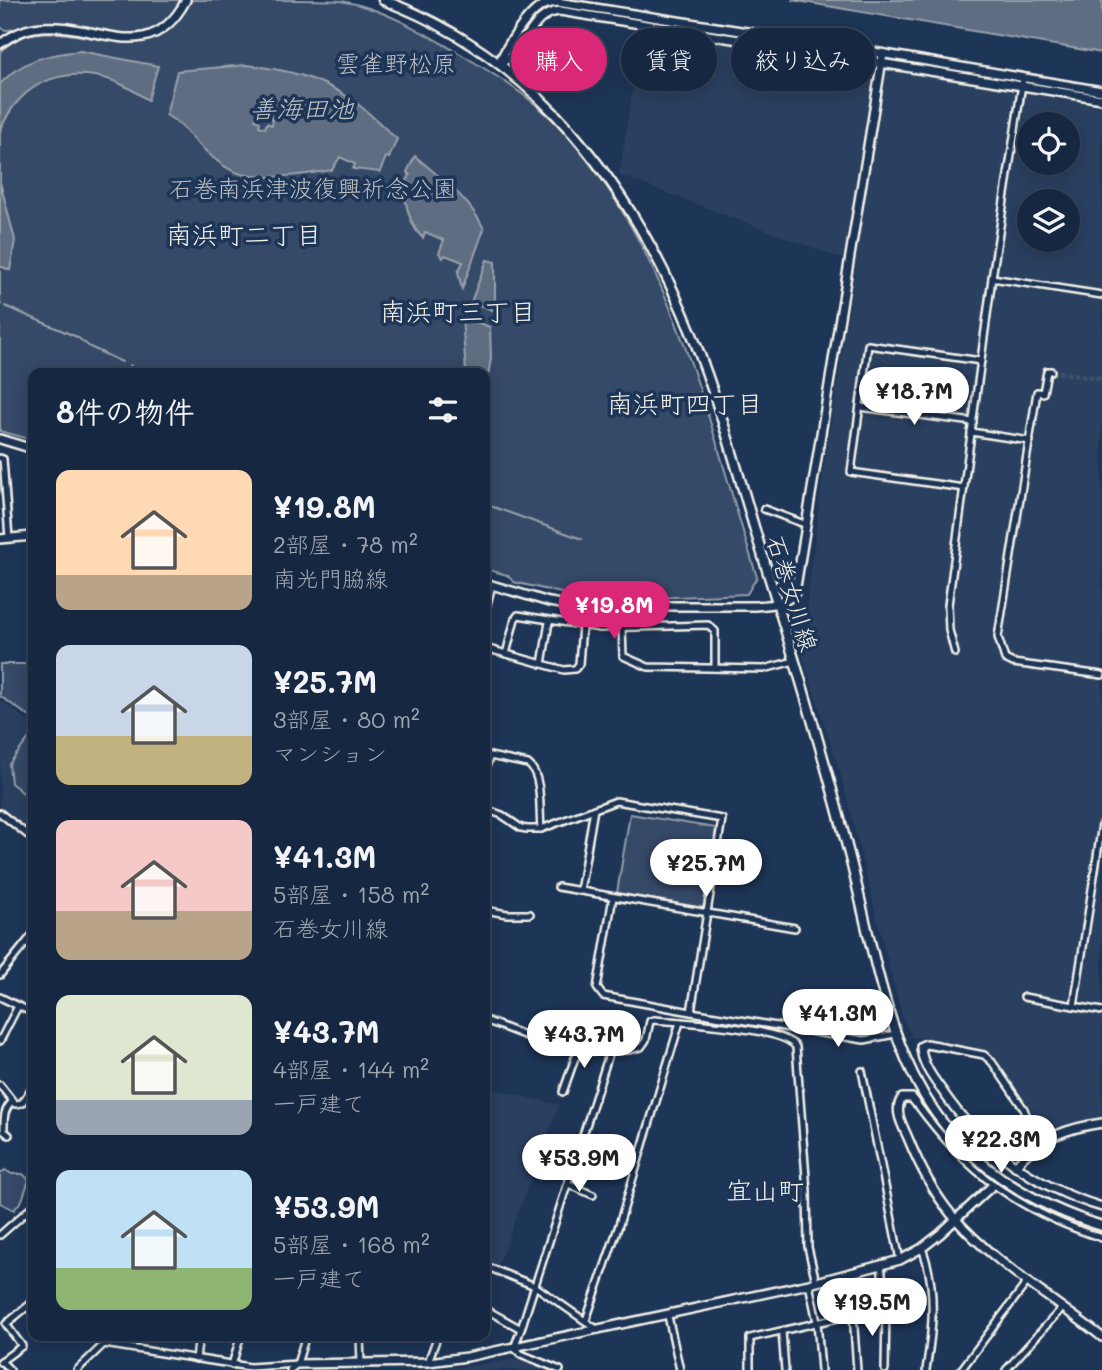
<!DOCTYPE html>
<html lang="ja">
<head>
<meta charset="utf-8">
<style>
  body { margin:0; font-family:Mali,"Klee One",sans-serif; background:#1f3048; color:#f1f3f6; height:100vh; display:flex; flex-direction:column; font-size:26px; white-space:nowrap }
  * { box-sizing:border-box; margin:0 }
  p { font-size:23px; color:#9ea6b1 }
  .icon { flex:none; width:38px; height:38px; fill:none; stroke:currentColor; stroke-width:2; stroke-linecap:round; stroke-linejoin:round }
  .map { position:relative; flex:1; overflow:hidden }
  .details { position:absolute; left:28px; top:368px; width:462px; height:973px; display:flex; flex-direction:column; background:#162841; border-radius:14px; box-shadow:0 4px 18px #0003,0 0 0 2px #35445a }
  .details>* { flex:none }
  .top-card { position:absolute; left:511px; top:28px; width:485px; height:63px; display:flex; gap:14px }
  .tools { position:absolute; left:1017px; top:112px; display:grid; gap:14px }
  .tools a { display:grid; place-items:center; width:63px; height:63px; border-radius:50%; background:#162841; box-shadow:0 4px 18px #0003,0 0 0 2px #35445a; font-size:35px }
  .price { position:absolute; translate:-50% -60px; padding:0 16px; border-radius:24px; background:#fff; color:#222; font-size:23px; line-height:46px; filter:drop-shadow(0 2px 4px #0008) }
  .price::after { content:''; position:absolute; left:50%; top:42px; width:21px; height:16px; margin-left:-10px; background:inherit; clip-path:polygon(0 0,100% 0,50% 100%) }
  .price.current { background:#db2777; color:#fff }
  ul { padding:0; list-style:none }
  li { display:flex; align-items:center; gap:21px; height:175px; padding:0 28px }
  li span { display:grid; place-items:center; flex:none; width:196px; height:140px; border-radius:14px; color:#555 }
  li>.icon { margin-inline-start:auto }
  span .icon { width:84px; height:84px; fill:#fffc; stroke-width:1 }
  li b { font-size:30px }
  h2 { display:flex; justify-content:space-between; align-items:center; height:84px; padding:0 28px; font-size:30px }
  .pill { padding:0 24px; border-radius:32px; background:#162841; box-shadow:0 4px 18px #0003,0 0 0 2px #35445a; font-size:24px; line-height:63px }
  .pill.current { background:#db2777; color:#fff }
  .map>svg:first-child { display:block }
  .built { fill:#2a4060; fill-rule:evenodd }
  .green { fill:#354a67; stroke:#949ea8; stroke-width:2 }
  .water { fill:#5e6d82; stroke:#9aa2ab; stroke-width:2; fill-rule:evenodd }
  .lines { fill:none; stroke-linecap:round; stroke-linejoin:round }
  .stream { stroke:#9aa2ab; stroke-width:2 }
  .minor-tunnel { stroke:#3d516d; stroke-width:5; stroke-dasharray:5 2.5; stroke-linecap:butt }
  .minor-casing { stroke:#f4f1e8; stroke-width:10 }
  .tertiary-casing { stroke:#f4f1e8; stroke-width:12 }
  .secondary-casing { stroke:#f4f1e8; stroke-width:13 }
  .minor { stroke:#1d3557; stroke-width:5 }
  .tertiary { stroke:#1d3557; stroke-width:7 }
  .secondary { stroke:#1d3557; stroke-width:8 }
  .labels { text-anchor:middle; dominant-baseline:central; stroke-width:7; stroke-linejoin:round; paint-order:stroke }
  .park-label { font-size:24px; fill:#bbbfc1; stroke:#1d3557 }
  .street-label { font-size:24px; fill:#f4f1e8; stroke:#1d3557 }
  .water-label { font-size:26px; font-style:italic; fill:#c0c3c4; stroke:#1d3557 }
  .neighbourhood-label { font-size:26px; fill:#f4f1e8; stroke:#1d3557 }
</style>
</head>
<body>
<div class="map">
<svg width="1102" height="1370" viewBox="0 0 1102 1370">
  <rect width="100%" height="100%" fill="#1d3557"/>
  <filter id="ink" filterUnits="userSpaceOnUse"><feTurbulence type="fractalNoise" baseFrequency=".0143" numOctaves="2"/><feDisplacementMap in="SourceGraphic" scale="14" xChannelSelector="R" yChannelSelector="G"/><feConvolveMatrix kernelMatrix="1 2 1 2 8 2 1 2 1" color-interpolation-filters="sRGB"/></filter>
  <g filter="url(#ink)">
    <!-- built -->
    <g class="built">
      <path d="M642 30 1102 100V1118L1044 1131 1024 1098 988 1051 912 1037 902 1017 842 779 801 651 823 473 856 264 619 175ZM1029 124H1068V163H1029ZM1029 201H1068V240H1029Z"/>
      <path d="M0 700 33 725V836L0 810Z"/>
      <path d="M485 1087 559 1105 498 1265 485 1261Z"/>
      <path d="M525 1358 552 1370H433L462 1367Z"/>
    </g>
    <!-- green -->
    <g class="green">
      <path d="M0 0H180C178 8 174 12 168 18 140 51 96 26 59 24 41 23 23 30 5 30L0 27Z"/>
      <path d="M188 0C223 0 259 0 294 0 309 0 327 0 341 1 383 8 420 31 457 52 493 73 530 96 559 126 673 248 708 423 757 577L747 594 605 600 578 597 514 582 507 575 485 569V373H33V440L0 431V52C50 0 126 74 174 24 180 17 184 7 188 0Z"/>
      <path d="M0 664H33V719L0 696Z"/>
      <path d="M33 733V801L11 783 9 764Z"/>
      <path d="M630 814 716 828 703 908 617 893Z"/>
      <path d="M5 1170 12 1174H23L29 1180 22 1200 14 1210 0 1203V1174Z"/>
    </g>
    <!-- water -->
    <g class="water">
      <path d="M792 0H1102V53Z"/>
      <path d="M80 51 158 66 148 100C140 95 133 90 125 86 74 61 19 78 0 132V84C24 59 46 55 80 51Z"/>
      <path d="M246 65C284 69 319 77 351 99 367 110 382 126 397 139L389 158 386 157 380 172 353 169 355 164 340 157 332 170C308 174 271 180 246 175 232 173 220 164 209 154 191 139 188 128 166 115L177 71ZM264 110 270 112 269 117 273 119 272 125 267 123 265 128 259 126 260 122 255 120 257 114 262 115Z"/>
      <path d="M415 156C440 178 470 198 484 229L462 289 458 272 463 262 445 255 443 258 439 253 444 240 425 232 423 238C410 227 406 206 404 191 404 186 408 179 410 175L407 172Z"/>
      <path d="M0 182 15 240 10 270 0 266Z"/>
      <path d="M487 260 495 262V311L471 302Z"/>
      <path d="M462 317 490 327 491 359 486 386 485 373H466Z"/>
    </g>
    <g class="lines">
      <!-- stream -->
      <g class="stream">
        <path d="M0 304H1"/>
        <path d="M5 306 77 337 90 347 122 362"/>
        <path d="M130 365 131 366"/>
        <path d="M135 368 147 373"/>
        <path d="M485 504 582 539"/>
      </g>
      <!-- minor-tunnel -->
      <path class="minor-tunnel" d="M1051 371 1102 379"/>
      <!-- minor casing -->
      <g class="minor-casing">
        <g id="minor">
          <path d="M992 278 1102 295"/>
          <path d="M1051 371H1047L1043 393 1037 392 998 637 1005 659 1013 663 1102 675"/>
          <path d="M860 407 973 422"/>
          <path d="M971 432 1030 441"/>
          <path d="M0 458 3 459 9 538"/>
          <path d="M964 488 851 472 868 345 981 361"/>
          <path d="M764 509 807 525"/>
          <path d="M600 628V608"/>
          <path d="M622 628 623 656 648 667 764 669 794 661"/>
          <path d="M485 648 564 670 575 669 579 664 582 626"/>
          <path d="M955 653 949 630 948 605 992 278 1023 78"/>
          <path d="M506 654 515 619 518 615 600 628 708 625 715 631V668"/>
          <path d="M542 664 549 622"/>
          <path d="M485 755 528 764C543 775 539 811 541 829"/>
          <path d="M485 769 490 756"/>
          <path d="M485 809 502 815 521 828 527 829H541L616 801 722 819 691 1012 603 996 597 988 613 897"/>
          <path d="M0 813 33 839"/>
          <path d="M558 887 795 928"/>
          <path d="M580 891 594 809"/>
          <path d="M485 910 507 914H530"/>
          <path d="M0 975 33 934"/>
          <path d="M0 997 33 1013"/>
          <path d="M1024 997 1102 1011"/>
          <path d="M1074 1006 1102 824"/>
          <path d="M691 1012 864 1040 895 1034"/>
          <path d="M485 1020 534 1039 581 1051"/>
          <path d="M0 1041 18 1006"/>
          <path d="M938 1046 984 1055 992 1062 1024 1109 1038 1145"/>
          <path d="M862 1071 900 1260"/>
          <path d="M0 1085 15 1104 22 1103 33 1086"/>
          <path d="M563 1092 575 1058 582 1051 629 1050 641 1047 646 1040 650 1021 654 1020C680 1022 784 1027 796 1047L807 1191 808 1247 816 1282"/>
          <path d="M916 1103C968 1174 1018 1211 1102 1238"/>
          <path d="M9 1135 4 1131C4 1119 3 1110 13 1101"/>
          <path d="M568 1184 593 1195"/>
          <path d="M0 1235 33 1206"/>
          <path d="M922 1248C937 1287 933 1329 926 1370"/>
          <path d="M881 1265 886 1307 885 1370"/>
          <path d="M485 1266 535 1286 598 1330"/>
          <path d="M809 1284 817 1322 821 1370"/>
          <path d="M485 1309 521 1329 514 1348 521 1354 560 1370"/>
          <path d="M853 1314 857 1370"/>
          <path d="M668 1316 680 1370"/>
          <path d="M586 1320 618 1228 680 1022"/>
          <path d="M521 1329 610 1051"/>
          <path d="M782 1331 785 1370"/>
          <path d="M95 1335 104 1344 111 1335"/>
          <path d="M360 1335 361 1364"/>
          <path d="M196 1359 199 1335"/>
          <path d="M1 1361 10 1370"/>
          <path d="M0 1362 22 1346 6 1324 33 1302"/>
          <path d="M428 1362 438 1335"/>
          <path d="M232 1365 241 1335"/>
          <path d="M77 1370 104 1344 250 1367 297 1364"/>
          <path d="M290 1370 297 1364 306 1335"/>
          <path d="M750 1370V1338L886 1307"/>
          <path d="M961 1370 1028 1281"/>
          <path d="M1006 1370 1063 1307"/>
        </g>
      </g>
      <!-- tertiary casing -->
      <g class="tertiary-casing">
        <g id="tertiary">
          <path d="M0 44C11 36 21 30 34 28 93 18 148 72 186 0"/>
          <path d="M499 63C506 47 525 17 540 7 545 4 551 3 557 2L868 51 1102 91"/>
          <path d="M499 63C527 55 528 13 560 11L1102 99"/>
          <path d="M0 439 33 449"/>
          <path d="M0 539 33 536"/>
          <path d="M485 583 549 602 572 606H754C769 605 785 605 795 593L883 54"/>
          <path d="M485 608 491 585"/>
          <path d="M938 1046 926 1044 921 1046C921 1062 932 1077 941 1089 980 1147 1035 1187 1102 1207"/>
          <path d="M916 1103 912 1098H902C893 1111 903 1126 908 1138 919 1165 933 1192 951 1214 993 1263 1051 1297 1102 1337"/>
          <path d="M1015 1166C1039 1138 1067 1128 1102 1123"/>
          <path d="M297 1364 428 1362 467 1357 809 1284 900 1260 922 1248 940 1234 993 1185"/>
        </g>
      </g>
      <!-- secondary casing -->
      <g class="secondary-casing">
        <path id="secondary" d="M383 0C537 57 634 189 693 337 719 402 737 470 757 537 789 642 822 748 849 854 871 938 886 1044 937 1115 979 1172 1035 1205 1102 1226"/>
      </g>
      <!-- minor -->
      <use href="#minor" class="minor"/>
      <!-- tertiary -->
      <use href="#tertiary" class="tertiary"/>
      <!-- secondary -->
      <use href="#secondary" class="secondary"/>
    </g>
  </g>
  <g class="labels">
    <!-- park labels -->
    <g class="park-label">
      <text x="396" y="62">雲雀野松原</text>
      <text x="313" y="187">石巻南浜津波復興祈念公園</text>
    </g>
    <!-- street labels -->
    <g class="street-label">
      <text transform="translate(793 593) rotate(73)">石巻女川線</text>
    </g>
    <!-- water labels -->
    <g class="water-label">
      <text x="302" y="108">善海田池</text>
    </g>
    <!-- neighbourhood labels -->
    <g class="neighbourhood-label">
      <text x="244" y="234">南浜町二丁目</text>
      <text x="458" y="311">南浜町三丁目</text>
      <text x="685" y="403">南浜町四丁目</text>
      <text x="765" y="1190">宜山町</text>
    </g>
  </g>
</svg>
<div class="tools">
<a><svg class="icon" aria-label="locate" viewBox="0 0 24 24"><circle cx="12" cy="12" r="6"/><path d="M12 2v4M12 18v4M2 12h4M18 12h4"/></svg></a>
<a><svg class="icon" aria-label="layers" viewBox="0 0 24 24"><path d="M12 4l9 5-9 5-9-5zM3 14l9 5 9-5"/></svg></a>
</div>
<b class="price" style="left:914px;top:427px">¥18.7M</b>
<b class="price current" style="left:614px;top:641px">¥19.8M</b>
<b class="price" style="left:706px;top:899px">¥25.7M</b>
<b class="price" style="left:838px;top:1049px">¥41.3M</b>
<b class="price" style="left:584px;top:1070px">¥43.7M</b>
<b class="price" style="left:1001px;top:1175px">¥22.3M</b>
<b class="price" style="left:579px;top:1194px">¥53.9M</b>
<b class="price" style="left:872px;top:1338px">¥19.5M</b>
<div class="top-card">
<a class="pill current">購入</a>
<a class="pill">賃貸</a>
<a class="pill">絞り込み</a>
</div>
<section class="details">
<h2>8件の物件<svg class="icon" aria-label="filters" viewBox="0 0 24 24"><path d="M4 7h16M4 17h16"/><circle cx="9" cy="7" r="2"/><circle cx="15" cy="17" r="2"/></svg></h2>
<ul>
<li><span style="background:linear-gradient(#ffd9b3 75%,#b9a48a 0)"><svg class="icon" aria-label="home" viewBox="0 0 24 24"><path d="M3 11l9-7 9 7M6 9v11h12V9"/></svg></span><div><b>¥19.8M</b><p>2部屋 · 78 m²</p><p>南光門脇線</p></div></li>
<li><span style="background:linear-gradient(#c9d6e8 65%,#c2b280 0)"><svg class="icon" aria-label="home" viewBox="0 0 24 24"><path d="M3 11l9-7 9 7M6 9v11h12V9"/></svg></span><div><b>¥25.7M</b><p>3部屋 · 80 m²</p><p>マンション</p></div></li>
<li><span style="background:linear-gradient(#f6c9c9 65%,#b9a48a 0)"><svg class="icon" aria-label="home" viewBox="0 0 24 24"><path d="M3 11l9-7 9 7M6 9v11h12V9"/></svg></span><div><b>¥41.3M</b><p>5部屋 · 158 m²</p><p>石巻女川線</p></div></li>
<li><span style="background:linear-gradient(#dfe7d0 75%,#9aa5b1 0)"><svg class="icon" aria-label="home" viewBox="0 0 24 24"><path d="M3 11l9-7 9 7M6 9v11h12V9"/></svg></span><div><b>¥43.7M</b><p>4部屋 · 144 m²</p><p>一戸建て</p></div></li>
<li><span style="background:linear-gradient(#bfe0f5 70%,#8fb573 0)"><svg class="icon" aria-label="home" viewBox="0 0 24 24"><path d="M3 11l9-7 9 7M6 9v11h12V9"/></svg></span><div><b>¥53.9M</b><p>5部屋 · 168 m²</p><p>一戸建て</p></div></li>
</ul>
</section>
</div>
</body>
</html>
